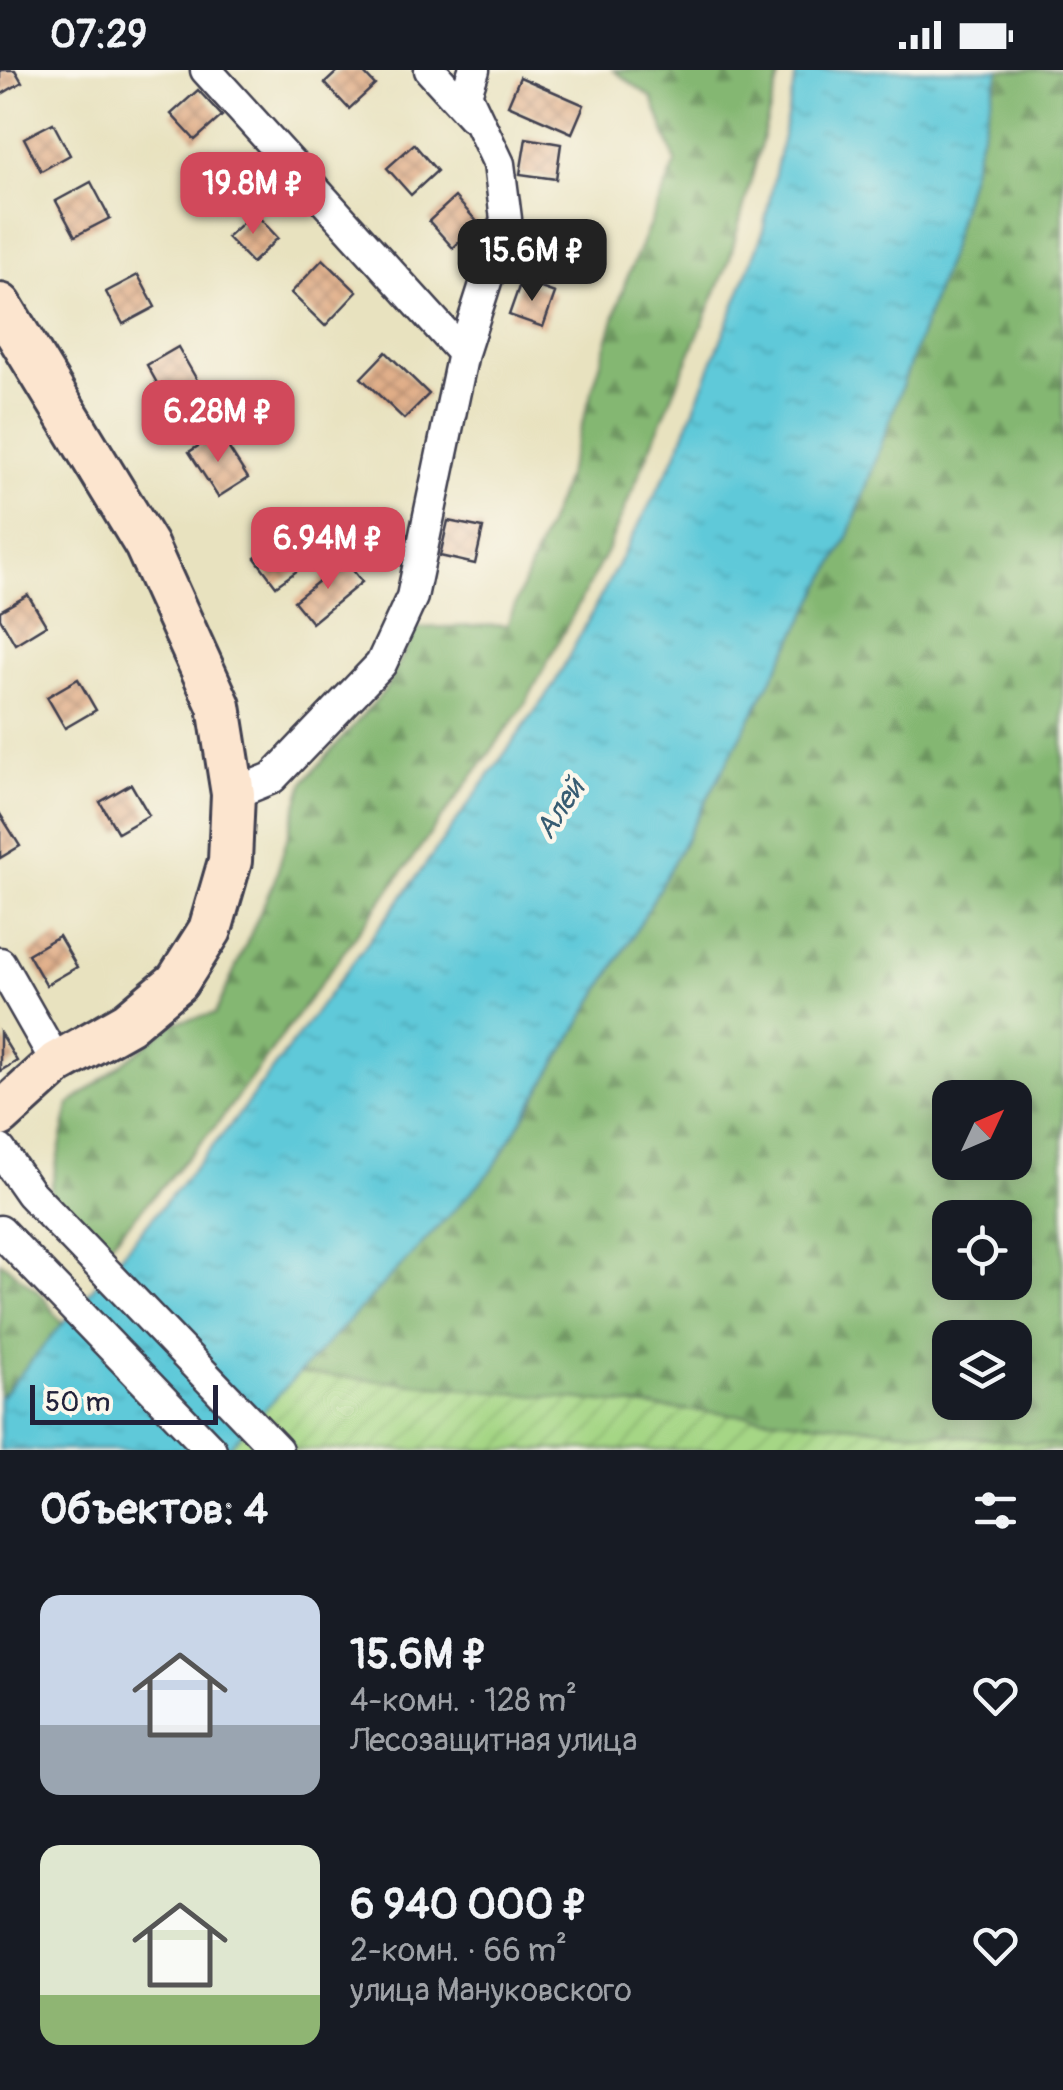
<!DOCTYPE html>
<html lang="ru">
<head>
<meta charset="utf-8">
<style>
  body { margin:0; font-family:Pangolin,sans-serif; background:#242831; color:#f1f3f6; height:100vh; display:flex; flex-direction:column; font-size:38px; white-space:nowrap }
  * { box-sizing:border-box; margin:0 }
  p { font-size:32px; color:#9ea1a6 }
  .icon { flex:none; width:55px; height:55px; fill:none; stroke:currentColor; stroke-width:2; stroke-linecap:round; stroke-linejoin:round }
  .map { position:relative; height:1380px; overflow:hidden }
  .drawer { display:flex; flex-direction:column; background:#171b24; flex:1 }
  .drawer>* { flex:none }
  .needle { width:65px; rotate:46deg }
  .buttons { position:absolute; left:932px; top:1010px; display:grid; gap:20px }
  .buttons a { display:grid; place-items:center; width:100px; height:100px; border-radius:20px; background:#171b24; box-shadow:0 5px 25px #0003; font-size:50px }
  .scale { position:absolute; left:30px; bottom:25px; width:188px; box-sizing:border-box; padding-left:10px; border:5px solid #22223b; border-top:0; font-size:28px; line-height:35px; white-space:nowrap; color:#22223b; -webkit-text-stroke:8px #fbf7ec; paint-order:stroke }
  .price { position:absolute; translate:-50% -85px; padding:0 22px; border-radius:20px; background:#d1495b; color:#fff; font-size:32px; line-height:65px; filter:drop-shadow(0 2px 5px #0008) }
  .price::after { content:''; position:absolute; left:50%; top:60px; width:30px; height:22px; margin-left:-15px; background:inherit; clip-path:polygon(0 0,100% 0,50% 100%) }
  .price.current { background:#222; color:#fff }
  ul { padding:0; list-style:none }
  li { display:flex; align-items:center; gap:30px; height:250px; padding:0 40px }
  li span { display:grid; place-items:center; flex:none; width:280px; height:200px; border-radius:20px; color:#555 }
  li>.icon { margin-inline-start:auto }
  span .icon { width:120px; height:120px; fill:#fffc; stroke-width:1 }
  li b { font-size:42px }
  h2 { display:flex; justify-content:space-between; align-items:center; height:120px; padding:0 40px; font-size:42px }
  .status { display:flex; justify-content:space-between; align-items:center; height:70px; padding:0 50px; background:#171b24; direction:ltr }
  .status svg { height:28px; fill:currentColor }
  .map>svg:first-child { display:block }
  .forest { fill:url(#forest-firs); stroke:#536c56; stroke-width:2.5; fill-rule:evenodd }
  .garden { fill:url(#garden-furrows); stroke:#647c60; stroke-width:2.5 }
  .water { fill:url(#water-ripples); stroke:#40768a; stroke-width:2.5 }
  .building { fill:url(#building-cross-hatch) }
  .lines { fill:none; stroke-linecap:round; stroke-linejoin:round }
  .street-casing { stroke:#403f4f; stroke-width:35 }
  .secondary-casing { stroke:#403f4f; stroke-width:48 }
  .street { stroke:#fff; stroke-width:30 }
  .secondary { stroke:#fce5cf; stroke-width:42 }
  .labels { text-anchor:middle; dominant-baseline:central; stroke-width:9; stroke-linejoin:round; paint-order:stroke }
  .water-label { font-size:30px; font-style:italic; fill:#375c72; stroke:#fbf7ec }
</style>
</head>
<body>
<div class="status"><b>07:29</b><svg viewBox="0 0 49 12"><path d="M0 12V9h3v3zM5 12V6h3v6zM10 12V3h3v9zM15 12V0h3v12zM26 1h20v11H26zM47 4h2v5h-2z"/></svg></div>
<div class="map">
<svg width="1063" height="1380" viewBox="0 0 1063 1380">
  <defs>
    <pattern id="forest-firs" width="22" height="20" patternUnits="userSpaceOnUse" patternTransform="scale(2.5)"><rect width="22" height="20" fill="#84b772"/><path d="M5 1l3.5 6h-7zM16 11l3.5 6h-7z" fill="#6c945f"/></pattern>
    <pattern id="garden-furrows" width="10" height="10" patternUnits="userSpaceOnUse" patternTransform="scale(2.5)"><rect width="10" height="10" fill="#a5d685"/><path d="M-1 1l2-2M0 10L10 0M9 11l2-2" fill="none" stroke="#8eb774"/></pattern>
    <pattern id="water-ripples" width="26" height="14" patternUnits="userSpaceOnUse" patternTransform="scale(2.5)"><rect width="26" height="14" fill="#5ec9d9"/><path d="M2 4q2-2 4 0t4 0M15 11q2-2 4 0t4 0" fill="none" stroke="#51acbb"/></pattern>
    <pattern id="building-cross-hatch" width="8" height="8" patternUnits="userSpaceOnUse" patternTransform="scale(2.5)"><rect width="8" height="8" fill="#e0ad87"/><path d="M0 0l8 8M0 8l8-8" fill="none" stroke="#b58c70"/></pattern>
  </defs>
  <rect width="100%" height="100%" fill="#fbf7ec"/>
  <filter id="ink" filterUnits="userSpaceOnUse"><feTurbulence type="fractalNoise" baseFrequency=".01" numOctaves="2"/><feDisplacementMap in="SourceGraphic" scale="20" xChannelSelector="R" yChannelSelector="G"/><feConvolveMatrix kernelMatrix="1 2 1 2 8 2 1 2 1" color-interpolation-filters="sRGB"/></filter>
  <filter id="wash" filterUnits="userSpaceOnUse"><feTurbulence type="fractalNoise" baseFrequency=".0048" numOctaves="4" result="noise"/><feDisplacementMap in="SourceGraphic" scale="40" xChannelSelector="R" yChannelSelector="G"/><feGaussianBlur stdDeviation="2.25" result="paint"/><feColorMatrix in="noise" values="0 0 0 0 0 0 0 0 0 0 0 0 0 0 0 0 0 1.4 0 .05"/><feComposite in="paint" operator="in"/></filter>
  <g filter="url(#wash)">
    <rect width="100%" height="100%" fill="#e8e2bf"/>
    <!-- forest -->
    <g class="forest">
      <path d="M613 0H781L729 191 607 481 524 636 219 1052 107 1178 50 1123 69 1035 176 952 215 944 275 809 304 712 385 620 417 558 507 555 563 416 625 213 676 93 652 28Z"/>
      <path d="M999 0H1063V1376L298 1303 492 1100 642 850 849 465 948 187ZM950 1028H1015V1092H950ZM950 1148H1015V1212H950ZM950 1268H1015V1332H950Z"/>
      <path d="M0 1191 41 1224 76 1273 0 1357Z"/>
    </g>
    <!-- garden -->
    <path class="garden" d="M298 1303 1063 1376V1380H226Z"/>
    <!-- water -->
    <path class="water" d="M797 0H999L948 187 849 465 642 850 492 1100 226 1380H0V1328L234 1051 410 816 553 616 676 385 762 165Z"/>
    <g id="blocks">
      <!-- building -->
      <g class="building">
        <path d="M0 0H15L22 12 0 25Z"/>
        <path d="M339 0H361L375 15 349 39 325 13Z"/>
        <path d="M520 7 584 35 572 63 508 35Z"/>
        <path d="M198 20 222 46 195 70 171 44Z"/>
        <path d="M53 53 70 85 41 101 24 68Z"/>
        <path d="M526 68 561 74 556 109 520 104Z"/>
        <path d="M414 74 437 101 411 125 387 98Z"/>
        <path d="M91 112 110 148 75 166 56 131Z"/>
        <path d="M455 127 479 154 453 178 429 151Z"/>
        <path d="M254 142 278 168 252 193 227 167Z"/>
        <path d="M323 189 357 222 325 256 291 223Z"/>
        <path d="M138 205 155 237 123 254 106 222Z"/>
        <path d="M521 211 555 223 543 257 509 245Z"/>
        <path d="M178 277 205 324 173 342 147 295Z"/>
        <path d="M386 282 429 324 404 349 361 308Z"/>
        <path d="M219 363 248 408 218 427 189 382Z"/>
        <path d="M448 451 483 458 475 494 440 486Z"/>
        <path d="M284 466 305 495 276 516 255 488Z"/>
        <path d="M345 490 362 512 312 553 294 531Z"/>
        <path d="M28 525 46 555 15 574 0 548V541Z"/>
        <path d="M78 609 96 640 65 658 47 627Z"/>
        <path d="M131 714 149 745 118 763 100 732Z"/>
        <path d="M0 744 20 776 0 788Z"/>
        <path d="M59 866 77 897 46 915 28 884Z"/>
        <path d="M0 963 17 991 0 1001Z"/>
      </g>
    </g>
  </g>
  <g filter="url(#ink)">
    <use href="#blocks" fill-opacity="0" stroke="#403f4f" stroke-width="2.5"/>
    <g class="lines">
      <!-- street casing -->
      <g class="street-casing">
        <g id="street">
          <path d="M206 0 463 283"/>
          <path d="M430 0 472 46"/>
          <path d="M233 724 272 708 381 594 412 527 463 283 506 149 499 94 466 24 474 0"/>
          <path d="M0 893 57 993"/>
          <path d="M0 1080 30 1123 277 1380"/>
          <path d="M0 1161 211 1380"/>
        </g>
      </g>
      <!-- secondary casing -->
      <g class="secondary-casing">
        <path id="secondary" d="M0 235 146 475 219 636 233 724 230 791 210 860 177 912 128 953 57 993 0 1045"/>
      </g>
      <!-- street -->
      <use href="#street" class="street"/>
      <!-- secondary -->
      <use href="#secondary" class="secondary"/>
    </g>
  </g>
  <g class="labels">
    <!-- water labels -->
    <g class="water-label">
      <text transform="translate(560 739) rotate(-57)">Алей</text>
    </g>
  </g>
</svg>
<div class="buttons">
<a><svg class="needle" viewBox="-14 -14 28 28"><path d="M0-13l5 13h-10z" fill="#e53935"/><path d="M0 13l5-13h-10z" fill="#9ea1a6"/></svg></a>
<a><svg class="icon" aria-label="locate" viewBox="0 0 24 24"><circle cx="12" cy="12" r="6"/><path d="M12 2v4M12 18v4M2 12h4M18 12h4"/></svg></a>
<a><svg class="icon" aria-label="layers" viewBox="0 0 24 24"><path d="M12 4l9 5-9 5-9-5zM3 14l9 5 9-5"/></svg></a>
</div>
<div class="scale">50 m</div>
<b class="price" style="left:253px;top:167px">19.8M ₽</b>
<b class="price current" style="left:532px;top:234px">15.6M ₽</b>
<b class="price" style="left:218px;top:395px">6.28M ₽</b>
<b class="price" style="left:328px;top:522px">6.94M ₽</b>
</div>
<section class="drawer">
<h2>Объектов: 4<svg class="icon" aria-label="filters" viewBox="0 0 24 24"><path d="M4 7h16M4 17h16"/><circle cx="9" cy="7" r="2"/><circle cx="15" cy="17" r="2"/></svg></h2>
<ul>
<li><span style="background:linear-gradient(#c9d6e8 65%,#9aa5b1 0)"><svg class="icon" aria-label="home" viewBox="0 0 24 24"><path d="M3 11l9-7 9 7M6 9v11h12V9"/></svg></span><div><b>15.6M ₽</b><p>4-комн. · 128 m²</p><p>Лесозащитная улица</p></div><svg class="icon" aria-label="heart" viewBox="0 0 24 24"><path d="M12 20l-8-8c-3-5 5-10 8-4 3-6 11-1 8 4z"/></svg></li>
<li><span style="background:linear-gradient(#dfe7d0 75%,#8fb573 0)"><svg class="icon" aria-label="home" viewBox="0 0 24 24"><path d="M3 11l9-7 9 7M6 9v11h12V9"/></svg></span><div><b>6 940 000 ₽</b><p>2-комн. · 66 m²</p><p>улица Мануковского</p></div><svg class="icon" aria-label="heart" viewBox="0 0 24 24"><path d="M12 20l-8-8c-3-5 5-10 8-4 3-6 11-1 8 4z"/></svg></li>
</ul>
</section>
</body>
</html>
